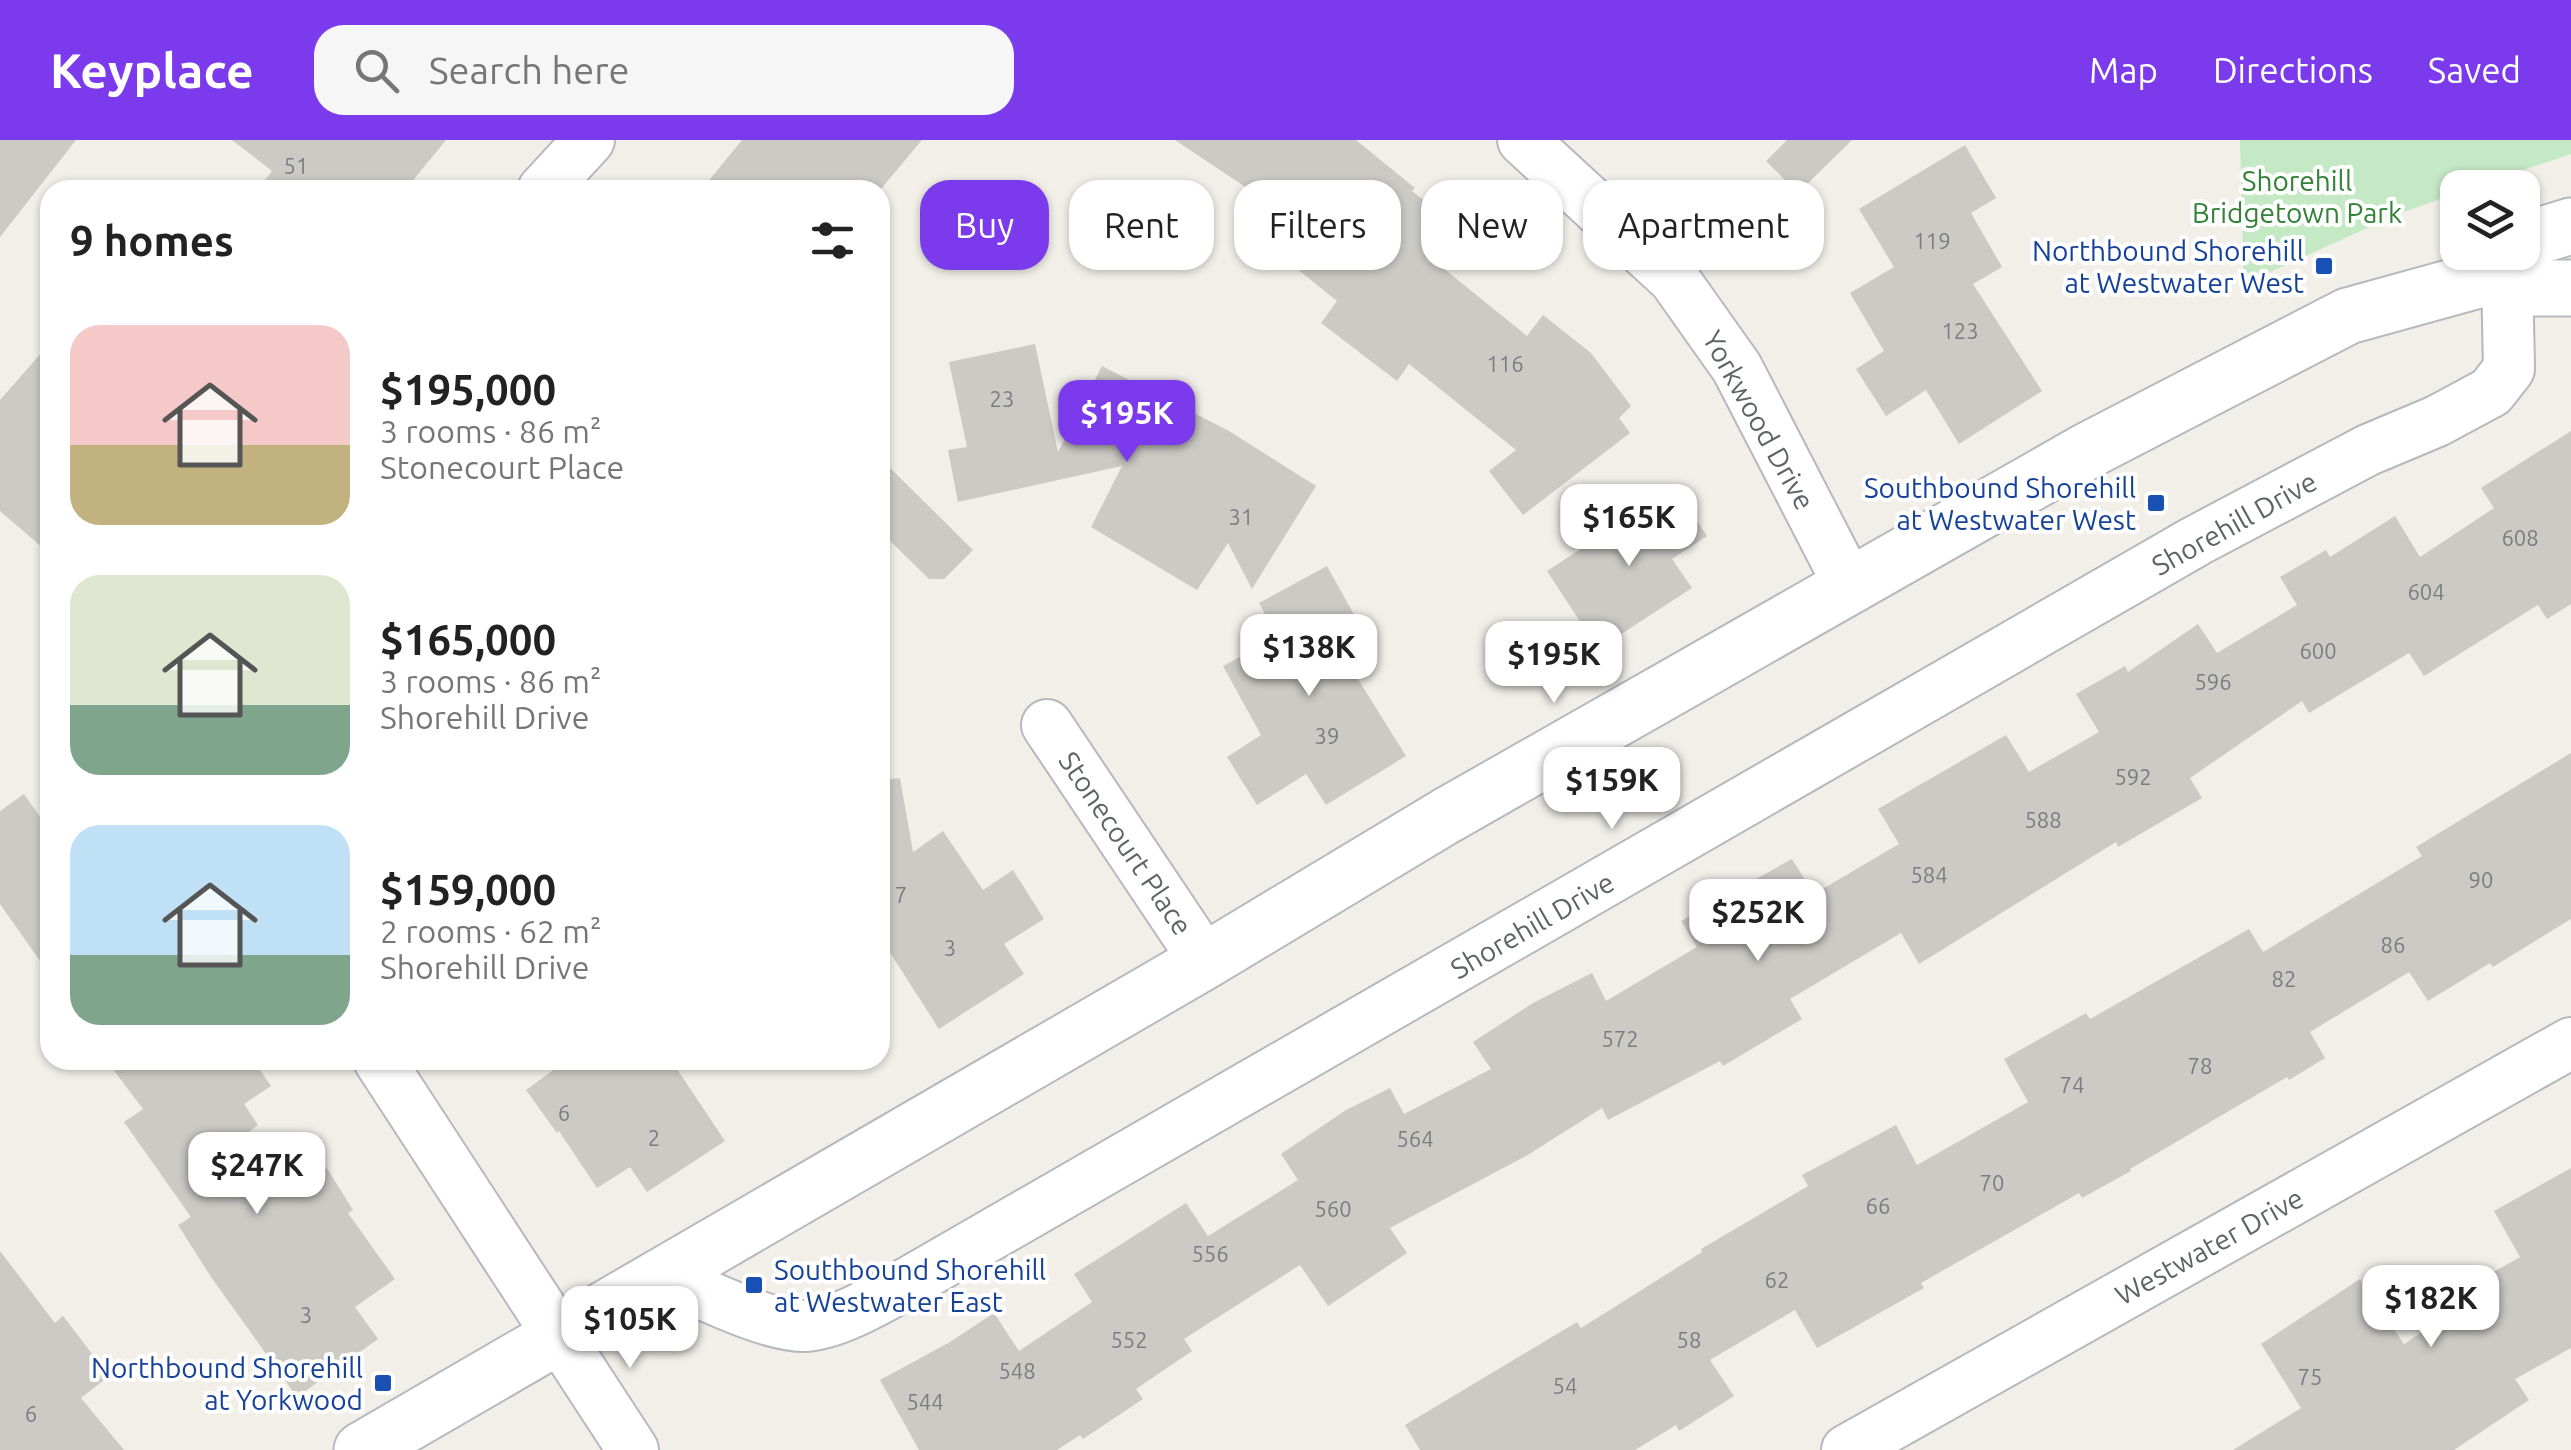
<!DOCTYPE html>
<html lang="en">
<head>
<meta charset="utf-8">
<style>
  body { margin:0; font-family:Ubuntu,sans-serif; background:#f6f6f6; color:#222; height:100vh; display:flex; flex-direction:column; font-size:38px; white-space:nowrap }
  * { box-sizing:border-box; margin:0 }
  p { font-size:32px; color:#767676 }
  .icon { flex:none; width:55px; height:55px; fill:none; stroke:currentColor; stroke-width:2; stroke-linecap:round; stroke-linejoin:round }
  .map { position:relative; flex:1; overflow:hidden }
  .panel { position:absolute; left:40px; top:40px; width:850px; height:890px; display:flex; flex-direction:column; background:#fff; border-radius:30px; box-shadow:0 2px 8px #0004 }
  .panel>* { flex:none }
  .top-card { position:absolute; left:920px; top:40px; width:950px; height:90px; display:flex; gap:20px }
  .buttons { position:absolute; left:2440px; top:30px; display:grid; gap:20px }
  .buttons a { display:grid; place-items:center; width:100px; height:100px; border-radius:20px; background:#fff; box-shadow:0 2px 8px #0004; font-size:50px }
  .price { position:absolute; translate:-50% -85px; padding:0 22px; border-radius:20px; background:#fff; color:#222; font-size:32px; line-height:65px; filter:drop-shadow(0 2px 5px #0008) }
  .price::after { content:''; position:absolute; left:50%; top:60px; width:30px; height:22px; margin-left:-15px; background:inherit; clip-path:polygon(0 0,100% 0,50% 100%) }
  .price.current { background:#7c3aed; color:#fff }
  ul { padding:0; list-style:none }
  li { display:flex; align-items:center; gap:30px; height:250px; padding:0 30px }
  li span { display:grid; place-items:center; flex:none; width:280px; height:200px; border-radius:30px; color:#555 }
  li>.icon { margin-inline-start:auto }
  span .icon { width:120px; height:120px; fill:#fffc; stroke-width:1 }
  li b { font-size:42px }
  h2 { display:flex; justify-content:space-between; align-items:center; height:120px; padding:0 30px; font-size:42px }
  .chip { padding:0 35px; border-radius:30px; background:#fff; box-shadow:0 2px 8px #0004; font-size:35px; line-height:90px }
  .chip.current { background:#7c3aed; color:#fff }
  header { display:flex; align-items:center; gap:60px; box-sizing:border-box; height:140px; padding:0 50px; background:#7c3aed; color:#fff }
  header strong { font-size:48px }
  nav { display:flex; gap:55px; margin-inline-start:auto; font-size:35px }
  .search { width:700px; height:90px; background:#f6f6f6; display:flex; align-items:center; gap:25px; box-sizing:border-box; padding:0 35px; border-radius:30px; color:#767676; font-size:38px }
  .map>svg:first-child { display:block }
  .green { fill:#c5e8c5 }
  .building { fill:#cccac5 }
  .lines { fill:none; stroke-linecap:round; stroke-linejoin:round }
  .street-casing { stroke:#b5b8bc; stroke-width:54 }
  .secondary-casing { stroke:#b6babf; stroke-width:59 }
  .street { stroke:#fff; stroke-width:50 }
  .secondary { stroke:#fff; stroke-width:55 }
  .transit-dot { fill:#1a4fb4; stroke:#fff; stroke-width:4 }
  .labels { text-anchor:middle; dominant-baseline:central; stroke-width:8; stroke-linejoin:round; paint-order:stroke }
  .number-label { font-size:22px; fill:#7a7d7f }
  .park-label { font-size:28px; fill:#348238; stroke:#fff }
  .transit-label { font-size:28px; fill:#164399; stroke:#fff; text-anchor:end }
  .street-label { font-size:28px; fill:#5f6368; stroke:#fff }
</style>
</head>
<body>
<header>
<strong>Keyplace</strong>
<div class="search"><svg class="icon" aria-label="search" viewBox="0 0 24 24"><circle cx="10" cy="10" r="6"/><path d="M15 15l6 6"/></svg>Search here</div>
<nav><a>Map</a><a>Directions</a><a>Saved</a></nav>
</header>
<div class="map">
<svg width="2571" height="1310" viewBox="0 0 2571 1310">
  <rect width="100%" height="100%" fill="#f1efe8"/>
  <!-- green -->
  <path class="green" d="M2240 0H2571V14L2473 47 2458 48 2457 53 2398 74 2244 144Z"/>
  <!-- building -->
  <g class="building">
    <path d="M0 0H76L0 97Z"/>
    <path d="M232 0H446L405 50H257L272 31Z"/>
    <path d="M742 0H922L880 50H701Z"/>
    <path d="M1175 0H1356L1415 48 1412 51 1463 91 1437 123 1527 196 1543 175 1591 213 1631 266 1619 278 1630 293 1523 375 1489 331 1516 310 1409 224 1397 241 1321 183 1337 161 1241 84 1262 58Z"/>
    <path d="M1787 0H1852L1798 53 1766 21Z"/>
    <path d="M1965 5 1996 58 1971 73 2002 127 1973 144 2042 251 1959 304 1926 250 1886 276 1856 229 1884 211 1850 153 1894 127 1859 69Z"/>
    <path d="M50 203V414L0 371V260Z"/>
    <path d="M1035 204 1058 312 1102 226 1229 291 1316 346 1252 449 1228 403 1197 450 1091 387 1122 326 958 362 948 310 967 307 949 222Z"/>
    <path d="M2571 291V464L2547 479 2538 465 2424 536 2409 513 2309 573 2302 561 2190 638 2202 658 2118 707 2116 702 1919 824 1901 793 1790 859 1802 879 1723 926 1720 921 1608 980 1602 968 1526 1016 1390 1088 1407 1113 1328 1166 1300 1125 1184 1199 1192 1211 1136 1249 1143 1259 1083 1299 1080 1295 1057 1310H919L880 1240 950 1202 994 1173 1019 1211 1092 1162 1074 1134 1186 1063 1208 1096 1298 1040 1281 1014 1346 970 1390 948 1404 974 1491 929 1473 902 1533 863 1592 833 1606 861 1697 807 1681 781 1792 719 1814 754 1899 704 1878 669 2006 595 2029 632 2099 592 2076 554 2125 526 2128 532 2198 484 2217 513 2297 465 2280 437 2326 410 2330 417 2395 376 2420 417 2494 368 2481 348Z"/>
    <path d="M880 318 973 410 944 439H929L880 391Z"/>
    <path d="M1675 348 1707 396 1672 419 1692 448 1598 509 1547 431Z"/>
    <path d="M1327 426 1362 489 1336 504 1406 616 1326 665 1306 634 1257 665 1227 617 1261 595 1223 526 1277 497 1259 463Z"/>
    <path d="M2571 613V779L2493 827 2490 823 2428 861 2409 832 2310 892 2325 918 2289 940 2287 937 2130 1029 2131 1031 2082 1058 2079 1053 1921 1143 1924 1148 1817 1208 1795 1170 1710 1220 1734 1256 1679 1291 1676 1285 1635 1310H1420L1405 1285 1577 1182 1581 1188 1702 1112 1701 1109 1808 1046 1802 1035 1896 985 1917 1025 2028 962 2004 919 2086 873 2090 879 2249 789 2263 812 2422 716 2416 707Z"/>
    <path d="M900 638 913 712 943 691 983 750 1013 730 1044 779 1004 804 1024 834 939 889 880 797V640Z"/>
    <path d="M24 654 50 691V835L0 764V671Z"/>
    <path d="M106 920H253L271 946 244 964 258 985 246 994 283 1054 326 1027 353 1070 348 1073 395 1139 355 1167 378 1199 297 1257 211 1137 178 1085 191 1077 124 982 143 969Z"/>
    <path d="M567 920H671L725 1001 647 1052 630 1027 597 1048 559 991 557 993 526 950Z"/>
    <path d="M2571 1028V1208L2515 1239 2529 1260 2454 1310H2233L2301 1268 2261 1204 2360 1139 2404 1204 2480 1154 2474 1143 2520 1117 2494 1071Z"/>
    <path d="M0 1111 55 1183 63 1176 109 1236 81 1258 124 1310H0Z"/>
  </g>
  <g class="lines">
    <!-- street casing -->
    <g class="street-casing">
      <g id="street">
        <path d="M1523 0 1674 139 1737 228 1850 447"/>
        <path d="M543 50 589 0"/>
        <path d="M1047 585 1205 821"/>
        <path d="M379 920 633 1310"/>
        <path d="M661 1136C697 1150 769 1188 806 1186 835 1184 874 1162 899 1148L2196 401 2368 310 2437 281 2491 252 2509 229 2507 132"/>
        <path d="M1847 1310 2571 903"/>
      </g>
    </g>
    <!-- secondary casing -->
    <g class="secondary-casing">
      <g id="secondary">
        <path d="M2522 101 2571 86"/>
        <path d="M362 1310 1205 821 1446 676 2087 311 2348 176 2507 132 2534 148H2571"/>
      </g>
    </g>
    <!-- street -->
    <use href="#street" class="street"/>
    <!-- secondary -->
    <use href="#secondary" class="secondary"/>
  </g>
  <!-- markers -->
  <g class="transit-dot">
    <rect x="2314" y="116" width="20" height="20" rx="5"/>
    <rect x="2146" y="353" width="20" height="20" rx="5"/>
    <rect x="744" y="1135" width="20" height="20" rx="5"/>
    <rect x="373" y="1233" width="20" height="20" rx="5"/>
  </g>
  <g class="labels">
    <!-- number labels -->
    <g class="number-label">
      <text x="296" y="25">51</text>
      <text x="1932" y="100">119</text>
      <text x="1960" y="190">123</text>
      <text x="1505" y="223">116</text>
      <text x="1002" y="258">23</text>
      <text x="1241" y="376">31</text>
      <text x="2520" y="397">608</text>
      <text x="2426" y="451">604</text>
      <text x="2318" y="510">600</text>
      <text x="2213" y="541">596</text>
      <text x="1327" y="595">39</text>
      <text x="2133" y="636">592</text>
      <text x="2043" y="679">588</text>
      <text x="1929" y="734">584</text>
      <text x="2481" y="739">90</text>
      <text x="901" y="754">7</text>
      <text x="2393" y="804">86</text>
      <text x="950" y="807">3</text>
      <text x="2284" y="838">82</text>
      <text x="1620" y="898">572</text>
      <text x="2200" y="925">78</text>
      <text x="2072" y="944">74</text>
      <text x="564" y="972">6</text>
      <text x="654" y="997">2</text>
      <text x="1415" y="998">564</text>
      <text x="1992" y="1042">70</text>
      <text x="1878" y="1065">66</text>
      <text x="1333" y="1068">560</text>
      <text x="1210" y="1113">556</text>
      <text x="1777" y="1139">62</text>
      <text x="306" y="1174">3</text>
      <text x="1129" y="1199">552</text>
      <text x="1689" y="1199">58</text>
      <text x="1017" y="1230">548</text>
      <text x="2310" y="1236">75</text>
      <text x="1565" y="1245">54</text>
      <text x="925" y="1261">544</text>
      <text x="31" y="1273">6</text>
    </g>
    <!-- park labels -->
    <g class="park-label">
      <text x="2297" y="40">Shorehill<tspan x="2297" dy="32">Bridgetown Park</tspan></text>
    </g>
    <!-- transit labels -->
    <g class="transit-label">
      <text x="2304" y="110">Northbound Shorehill<tspan x="2304" dy="32">at Westwater West</tspan></text>
      <text x="2136" y="347">Southbound Shorehill<tspan x="2136" dy="32">at Westwater West</tspan></text>
      <text x="774" y="1129" text-anchor="start">Southbound Shorehill<tspan x="774" dy="32">at Westwater East</tspan></text>
      <text x="363" y="1227">Northbound Shorehill<tspan x="363" dy="32">at Yorkwood</tspan></text>
    </g>
    <!-- street labels -->
    <g class="street-label">
      <text transform="translate(1759 280) rotate(61)">Yorkwood Drive</text>
      <text transform="translate(2234 383) rotate(-29)">Shorehill Drive</text>
      <text transform="translate(1126 703) rotate(56)">Stonecourt Place</text>
      <text transform="translate(1532 785) rotate(-30)">Shorehill Drive</text>
      <text transform="translate(2209 1106) rotate(-29)">Westwater Drive</text>
    </g>
  </g>
</svg>
<div class="buttons">
<a><svg class="icon" aria-label="layers" viewBox="0 0 24 24"><path d="M12 4l9 5-9 5-9-5zM3 14l9 5 9-5"/></svg></a>
</div>
<b class="price current" style="left:1127px;top:325px">$195K</b>
<b class="price" style="left:1629px;top:429px">$165K</b>
<b class="price" style="left:1309px;top:559px">$138K</b>
<b class="price" style="left:1554px;top:566px">$195K</b>
<b class="price" style="left:1612px;top:692px">$159K</b>
<b class="price" style="left:1758px;top:824px">$252K</b>
<b class="price" style="left:257px;top:1077px">$247K</b>
<b class="price" style="left:2431px;top:1210px">$182K</b>
<b class="price" style="left:630px;top:1231px">$105K</b>
<div class="top-card">
<a class="chip current">Buy</a>
<a class="chip">Rent</a>
<a class="chip">Filters</a>
<a class="chip">New</a>
<a class="chip">Apartment</a>
</div>
<section class="panel">
<h2>9 homes<svg class="icon" aria-label="filters" viewBox="0 0 24 24"><path d="M4 7h16M4 17h16"/><circle cx="9" cy="7" r="2"/><circle cx="15" cy="17" r="2"/></svg></h2>
<ul>
<li><span style="background:linear-gradient(#f6c9c9 60%,#c2b280 0)"><svg class="icon" aria-label="home" viewBox="0 0 24 24"><path d="M3 11l9-7 9 7M6 9v11h12V9"/></svg></span><div><b>$195,000</b><p>3 rooms · 86 m²</p><p>Stonecourt Place</p></div></li>
<li><span style="background:linear-gradient(#dfe7d0 65%,#7fa58c 0)"><svg class="icon" aria-label="home" viewBox="0 0 24 24"><path d="M3 11l9-7 9 7M6 9v11h12V9"/></svg></span><div><b>$165,000</b><p>3 rooms · 86 m²</p><p>Shorehill Drive</p></div></li>
<li><span style="background:linear-gradient(#bfe0f5 65%,#7fa58c 0)"><svg class="icon" aria-label="home" viewBox="0 0 24 24"><path d="M3 11l9-7 9 7M6 9v11h12V9"/></svg></span><div><b>$159,000</b><p>2 rooms · 62 m²</p><p>Shorehill Drive</p></div></li>
</ul>
</section>
</div>
</body>
</html>
